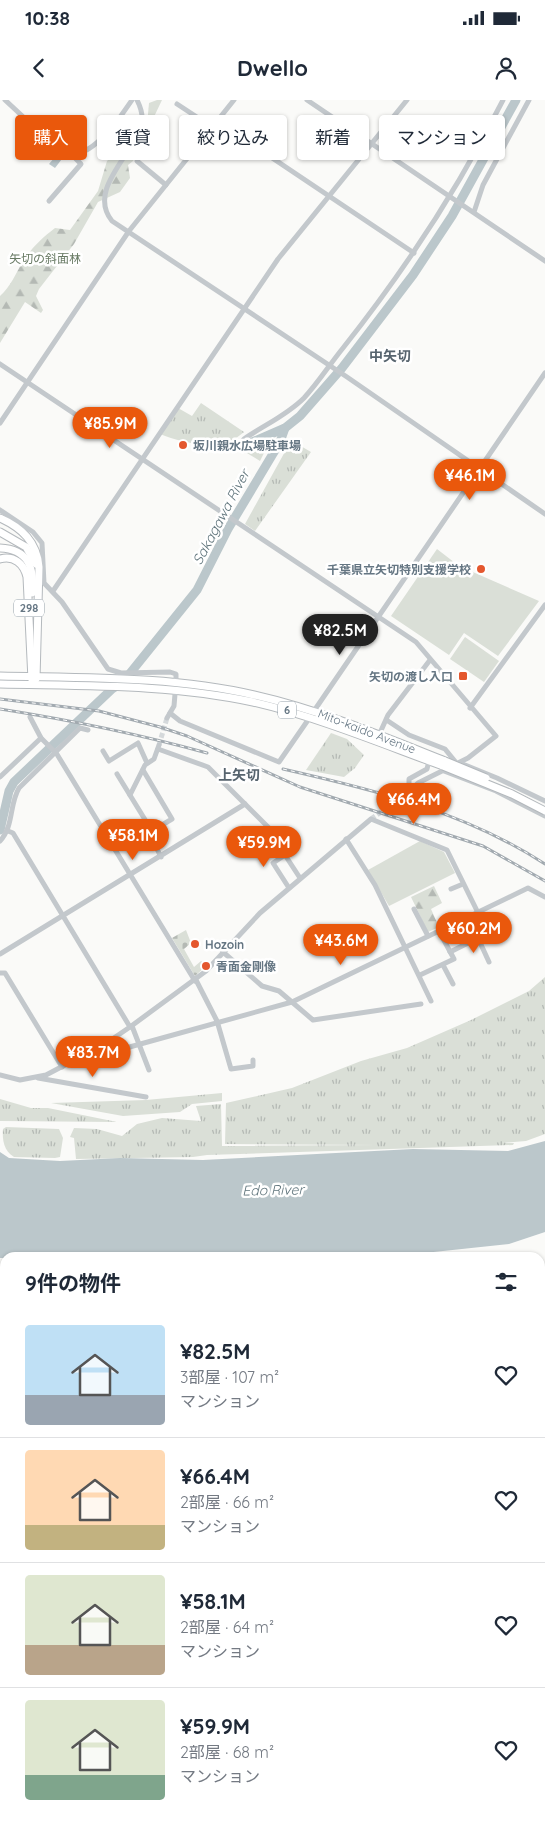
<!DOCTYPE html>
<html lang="ja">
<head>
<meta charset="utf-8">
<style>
  body { margin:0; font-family:Quicksand,"Noto Sans JP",sans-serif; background:#f2f2f3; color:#1f2937; height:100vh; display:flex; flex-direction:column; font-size:19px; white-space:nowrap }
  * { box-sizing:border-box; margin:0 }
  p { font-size:16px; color:#747a83 }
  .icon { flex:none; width:28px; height:28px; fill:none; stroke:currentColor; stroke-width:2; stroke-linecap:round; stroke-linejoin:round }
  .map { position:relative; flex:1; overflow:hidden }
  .sheet { position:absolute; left:0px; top:1152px; width:545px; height:571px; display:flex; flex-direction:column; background:#fff; border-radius:15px 15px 0 0; box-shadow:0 1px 4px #0004 }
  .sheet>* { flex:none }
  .top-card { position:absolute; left:15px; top:15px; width:515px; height:45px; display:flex; gap:10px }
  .price { position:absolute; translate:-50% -42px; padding:0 11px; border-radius:18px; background:#ea580c; color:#fff; font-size:16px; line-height:32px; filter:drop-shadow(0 1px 2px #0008) }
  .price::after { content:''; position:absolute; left:50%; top:30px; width:15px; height:11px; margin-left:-8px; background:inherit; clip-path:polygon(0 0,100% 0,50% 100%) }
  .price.selected { background:#222; color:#fff }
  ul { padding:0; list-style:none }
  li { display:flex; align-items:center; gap:15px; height:125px; padding:0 25px }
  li+li { border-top:1px solid #e0e1e3 }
  li span { display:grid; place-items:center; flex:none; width:140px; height:100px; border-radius:5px; color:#555 }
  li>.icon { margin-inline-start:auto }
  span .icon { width:60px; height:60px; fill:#fffc; stroke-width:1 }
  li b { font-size:21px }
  h2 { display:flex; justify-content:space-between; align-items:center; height:60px; padding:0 25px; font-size:21px }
  .pill { padding:0 18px; border-radius:5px; background:#fff; box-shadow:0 1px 4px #0004; font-size:18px; line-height:45px }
  .pill.selected { background:#ea580c; color:#fff }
  .status { display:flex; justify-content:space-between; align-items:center; height:35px; padding:0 25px; background:#fff; direction:ltr }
  .status svg { height:14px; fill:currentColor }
  header { display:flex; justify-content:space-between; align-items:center; height:65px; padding:0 25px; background:#fff; font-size:22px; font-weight:700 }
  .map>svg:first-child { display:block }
  .grass { fill:url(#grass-tufts) }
  .forest { fill:url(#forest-firs) }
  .cemetery { fill:url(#cemetery-stones) }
  .pitch { fill:#dadfd7 }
  .water { fill:#bbc7cb }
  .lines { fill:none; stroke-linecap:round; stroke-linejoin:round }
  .stream { stroke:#bbc7cb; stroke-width:1 }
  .river { stroke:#bbc7cb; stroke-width:9 }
  .minor-tunnel { stroke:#d5d9db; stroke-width:5; stroke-dasharray:5 2.5; stroke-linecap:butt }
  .major-casing { stroke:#b5babe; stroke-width:8 }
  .highway-casing { stroke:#b4b9bd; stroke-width:9 }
  .minor { stroke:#c3c8cc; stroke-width:5 }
  .major { stroke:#fff; stroke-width:6 }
  .highway { stroke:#fff; stroke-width:7 }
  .rail-casing { stroke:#a2aab0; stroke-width:3 }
  .rail { stroke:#fff; stroke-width:1; stroke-dasharray:4; stroke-linecap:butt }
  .highway-bridge-casing { stroke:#b4b9bd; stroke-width:9; stroke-linecap:butt }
  .highway-bridge { stroke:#fff; stroke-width:7 }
  .poi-dot { fill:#e4572e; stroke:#fff; stroke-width:2 }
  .labels { text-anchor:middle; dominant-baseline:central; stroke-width:5; stroke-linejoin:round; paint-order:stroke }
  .shield { fill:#fff; stroke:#939fa8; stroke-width:1 }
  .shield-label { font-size:11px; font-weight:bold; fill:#657683 }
  .park-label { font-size:12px; fill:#687a64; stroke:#fff }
  .poi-label { font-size:12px; font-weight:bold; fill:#657683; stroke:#fff; text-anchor:start }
  .street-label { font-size:12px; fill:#657683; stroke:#fff }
  .neighbourhood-label { font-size:14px; font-weight:bold; fill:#57646e; stroke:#fff }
  .water-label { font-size:14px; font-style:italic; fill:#60757c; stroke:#fff }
</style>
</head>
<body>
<div class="status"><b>10:38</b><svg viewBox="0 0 49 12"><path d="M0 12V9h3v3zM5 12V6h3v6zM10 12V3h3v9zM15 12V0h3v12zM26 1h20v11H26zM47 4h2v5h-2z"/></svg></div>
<header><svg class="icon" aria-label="back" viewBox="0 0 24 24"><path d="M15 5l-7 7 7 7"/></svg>Dwello<svg class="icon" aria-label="person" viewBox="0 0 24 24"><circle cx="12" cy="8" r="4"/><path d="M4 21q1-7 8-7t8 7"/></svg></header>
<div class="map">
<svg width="545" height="1723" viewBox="0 0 545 1723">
  <defs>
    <pattern id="grass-tufts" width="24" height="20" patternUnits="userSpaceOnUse" patternTransform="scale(1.25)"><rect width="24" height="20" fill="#dadfd7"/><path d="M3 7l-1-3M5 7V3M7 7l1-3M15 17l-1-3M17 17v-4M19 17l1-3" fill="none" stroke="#b4b9b4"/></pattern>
    <pattern id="forest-firs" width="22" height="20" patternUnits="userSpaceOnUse" patternTransform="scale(1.25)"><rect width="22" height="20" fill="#dadfd7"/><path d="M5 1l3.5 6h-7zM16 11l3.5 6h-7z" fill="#b4b9b4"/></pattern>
    <pattern id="cemetery-stones" width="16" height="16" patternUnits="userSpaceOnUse" patternTransform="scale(1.25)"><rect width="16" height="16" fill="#dadfd7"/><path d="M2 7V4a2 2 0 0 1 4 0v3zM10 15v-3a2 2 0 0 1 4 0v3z" fill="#b4b9b4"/></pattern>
  </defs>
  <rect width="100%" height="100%" fill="#fafaf8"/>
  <!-- grass -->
  <g class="grass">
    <path d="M201 303 244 332C240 335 235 339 231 341 211 349 179 342 160 334L178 308 192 316Z"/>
    <path d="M269 343 260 361 242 350 260 347Z"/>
    <path d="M299 345 311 352 255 431 245 424 287 348 293 353Z"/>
    <path d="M331 633 347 639 364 655 355 668 344 677 306 670Z"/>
    <path d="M545 877V1034L526 1041 502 1043H514L513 1045 207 1055 193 1057 76 1059 74 1038 70 1037 74 1028 97 1029 122 1036 137 1024 162 1018 201 1021 196 1006 221 1004 222 1046 378 1045 225 1044 226 1003 292 988 361 961 407 948 471 920 529 891Z"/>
    <path d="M222 993V1001L192 1004 180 1012 123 1016 51 1003 146 1000Z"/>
    <path d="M0 999 31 1008H48L117 1022 0 1021Z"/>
    <path d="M6 1027 59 1029 63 1038 60 1057 55 1058 14 1057C4 1051 2 1040 3 1029Z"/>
    <rect x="0" y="1535" width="5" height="164"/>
    <path d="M146 1719H424L429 1723H156Z"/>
  </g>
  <!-- forest -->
  <g class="forest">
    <path d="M157 0H162L133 61 128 65 130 78 120 92 98 102 74 144 39 189 36 196 43 210 41 213 25 202 0 243V196C11 186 15 175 22 163 31 148 42 138 55 128L70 130 98 91 107 61 112 56 124 54 140 41 147 25 149 3Z"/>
    <path d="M434 786 442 803 431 809 439 827 428 832 411 797Z"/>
    <path d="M359 1719H402L398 1723H364Z"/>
  </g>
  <!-- cemetery -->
  <path class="cemetery" d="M186 830 191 843 184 849 194 867 201 861 204 863 205 867 195 876 172 838Z"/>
  <!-- pitch -->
  <g class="pitch">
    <path d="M437 449 459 466 539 501 498 556 464 533 449 555 391 516Z"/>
    <path d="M465 537 499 561 484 582 450 559Z"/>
    <path d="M420 741 444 752 455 773 389 806 368 770Z"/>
  </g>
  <!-- water -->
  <g class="water">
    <path d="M60 51 65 55 55 68 49 64Z"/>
    <path d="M545 1041V1132L509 1144 377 1158H0V1052L9 1058 60 1061 120 1058 203 1060 413 1049 508 1051Z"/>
    <path d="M253 1719H287L286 1723H252Z"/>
    <path d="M291 1719H328L327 1723H290Z"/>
  </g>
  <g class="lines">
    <!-- stream -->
    <g class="stream">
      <path d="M0 1600 5 1605"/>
      <path d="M197 1719 203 1720"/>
      <path d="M209 1722 212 1723"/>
    </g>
    <!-- river -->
    <g class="river">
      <path d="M250 343 285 328 300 316 342 268 413 175 452 116 516 0"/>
      <path d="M0 730 9 691 14 682 112 589 123 582 197 490 228 429 280 342 285 328"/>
    </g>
    <!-- minor-tunnel -->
    <g class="minor-tunnel">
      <path d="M159 645 167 618"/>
      <path d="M371 719 404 696"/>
    </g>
    <!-- major casing -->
    <g class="major-casing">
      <g id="major">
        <path d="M540 1195 545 1193"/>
        <path d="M0 1294H5"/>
        <path d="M0 1410 5 1412"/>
        <path d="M540 1413 545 1410"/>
        <path d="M540 1420 545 1417"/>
        <path d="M151 1723 152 1719"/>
      </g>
    </g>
    <!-- highway casing -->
    <g class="highway-casing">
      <g id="highway">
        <path d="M0 418C22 428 37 442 39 467L36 579"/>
        <path d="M0 432 26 447 36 464"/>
        <path d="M0 448C28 449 35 468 32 493"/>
        <path d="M0 459C14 455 24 464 27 477L32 580"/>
        <path d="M0 576C84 578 172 576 254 595 320 610 382 636 445 661"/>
        <path d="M0 584C84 586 170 584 253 602 318 617 380 643 443 666"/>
      </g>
    </g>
    <!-- minor -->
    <g class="minor">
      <path d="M5 0 33 26 41 22 80 52C97 50 123 14 132 0"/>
      <path d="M137 0C141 8 144 17 141 26 132 56 87 90 112 121L347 277 545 414"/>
      <path d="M307 0 545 161"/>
      <path d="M177 4 212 27"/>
      <path d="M217 21 414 153"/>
      <path d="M137 61 166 85"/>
      <path d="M49 101 81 64 72 55 76 50"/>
      <path d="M474 112 483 85 529 0"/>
      <path d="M0 264 416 542 496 636 468 658 418 683 404 696"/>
      <path d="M0 323 129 131 234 0"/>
      <path d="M244 339C264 325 286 316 304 298 318 283 330 264 343 248 405 170 458 89 503 0"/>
      <path d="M0 410 33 432 42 443 44 483 62 502 108 569 121 573 170 572 176 574V579"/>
      <path d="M53 491 278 159 407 0"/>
      <path d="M316 608 545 273"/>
      <path d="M470 608 545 505"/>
      <path d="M170 613 180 621 279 662 308 620"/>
      <path d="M30 617 41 638 55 652"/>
      <path d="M167 618 174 606 175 594"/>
      <path d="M388 621 409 635 445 649 458 665"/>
      <path d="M379 635 388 615 430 560"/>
      <path d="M158 649 208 667 273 732 281 741 285 755 300 778"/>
      <path d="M55 651 195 881"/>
      <path d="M103 651 109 661 138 643 147 663"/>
      <path d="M460 663 497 678 545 701"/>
      <path d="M143 670 172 719 152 731"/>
      <path d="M444 671 496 691 545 716"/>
      <path d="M117 674 152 731 149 733 161 757"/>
      <path d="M0 677 41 638"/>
      <path d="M412 688 409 686V679L427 669 429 661"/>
      <path d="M130 695 145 665 154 659 159 645"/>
      <path d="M8 731 13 733 130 927"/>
      <path d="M346 739 375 785 431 901"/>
      <path d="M0 741C14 726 9 705 19 688L80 628 88 630"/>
      <path d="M285 755 273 763 289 788"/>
      <path d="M451 789 463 784"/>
      <path d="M414 809 428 836"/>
      <path d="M478 838 489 862"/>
      <path d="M223 852 262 886 279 891 313 920 421 904"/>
      <path d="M0 854 245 704"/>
      <path d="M443 865 453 884"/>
      <path d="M0 873H5L62 967"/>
      <path d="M420 875 454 859 439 831"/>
      <path d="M196 880 217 921 231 969 253 966V960"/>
      <path d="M132 926 149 970"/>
      <path d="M126 948 292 902 528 788 545 797"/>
      <path d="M0 975 20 980 46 975 105 944 130 927 206 871 260 813 371 719 447 750 488 833 450 852"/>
      <path d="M38 978 146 997"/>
      <path d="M540 1212 545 1209"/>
      <path d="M540 1281 545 1277"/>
      <path d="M3 1311H5"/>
      <path d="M540 1312 545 1308"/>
      <path d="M540 1315 545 1319"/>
      <path d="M0 1337H5"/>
      <path d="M540 1372 545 1368"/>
      <path d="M540 1387 545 1393"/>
      <path d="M5 1418 3 1434 5 1506"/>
      <path d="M540 1446 545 1448"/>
      <path d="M540 1480 545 1465"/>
      <path d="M540 1515 545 1517"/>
      <path d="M0 1530H5"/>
      <path d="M540 1595H545"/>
      <path d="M540 1607 545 1614"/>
      <path d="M0 1609 5 1615"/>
      <path d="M540 1624 545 1617"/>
      <path d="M540 1693 545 1690"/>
      <path d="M540 1708 545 1711"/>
      <path d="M88 1719 92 1723"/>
      <path d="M136 1719 146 1723"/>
      <path d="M430 1719 435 1723"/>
      <path d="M3 1723 5 1628"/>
      <path d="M476 1723 486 1719"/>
      <path d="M530 1723 533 1719"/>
    </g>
    <!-- major -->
    <use href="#major" class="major"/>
    <!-- highway -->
    <use href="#highway" class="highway"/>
    <!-- rail casing -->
    <g class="rail-casing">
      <g id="rail">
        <path d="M0 599 99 611 160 627 187 636 300 687 483 746 545 781"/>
        <path d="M0 609C70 620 138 634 207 653"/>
        <path d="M283 669C375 690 465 712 545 764"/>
      </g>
    </g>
    <!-- rail -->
    <use href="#rail" class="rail"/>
    <!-- highway-bridge casing -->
    <g class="highway-bridge-casing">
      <g id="highway-bridge">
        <path d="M445 661 486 678"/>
        <path d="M443 666 512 694 545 711"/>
        <path d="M0 1347 5 1385"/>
      </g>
    </g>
    <!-- highway-bridge -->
    <use href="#highway-bridge" class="highway-bridge"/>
  </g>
  <!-- markers -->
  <g class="poi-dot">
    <circle cx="183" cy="345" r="5"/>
    <circle cx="481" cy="469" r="5"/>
    <rect x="458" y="571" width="10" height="10" rx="2.5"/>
    <circle cx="195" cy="844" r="5"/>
    <circle cx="206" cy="866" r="5"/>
  </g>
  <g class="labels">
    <!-- shield labels -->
    <g class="shield">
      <rect x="14" y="499.5" width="30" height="17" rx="4"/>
      <rect x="278" y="601.5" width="18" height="17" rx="4"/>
    </g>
    <g class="shield-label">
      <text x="29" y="508">298</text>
      <text x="287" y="610">6</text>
    </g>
    <!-- park labels -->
    <g class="park-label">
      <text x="45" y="158">矢切の斜面林</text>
    </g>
    <!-- poi labels -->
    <g class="poi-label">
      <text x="193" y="345">坂川親水広場駐車場</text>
      <text x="471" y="469" text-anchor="end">千葉県立矢切特別支援学校</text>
      <text x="453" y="576" text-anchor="end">矢切の渡し入口</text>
      <text x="205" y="844">Hozoin</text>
      <text x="216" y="866">青面金剛像</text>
    </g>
    <!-- street labels -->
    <g class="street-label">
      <text transform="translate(367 631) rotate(21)">Mito-kaido Avenue</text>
    </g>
    <!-- neighbourhood labels -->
    <g class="neighbourhood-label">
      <text x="390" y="256">中矢切</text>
      <text x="239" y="675">上矢切</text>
    </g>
    <!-- water labels -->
    <g class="water-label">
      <text transform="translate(221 417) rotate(-62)">Sakagawa River</text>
      <text transform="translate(273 1090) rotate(-1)">Edo River</text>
    </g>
  </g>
</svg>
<b class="price" style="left:110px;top:349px">¥85.9M</b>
<b class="price" style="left:470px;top:401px">¥46.1M</b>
<b class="price selected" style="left:340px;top:556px">¥82.5M</b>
<b class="price" style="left:414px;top:725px">¥66.4M</b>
<b class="price" style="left:133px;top:761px">¥58.1M</b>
<b class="price" style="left:264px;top:768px">¥59.9M</b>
<b class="price" style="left:474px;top:854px">¥60.2M</b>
<b class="price" style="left:341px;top:866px">¥43.6M</b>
<b class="price" style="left:93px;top:978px">¥83.7M</b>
<div class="top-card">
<a class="pill selected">購入</a>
<a class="pill">賃貸</a>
<a class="pill">絞り込み</a>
<a class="pill">新着</a>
<a class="pill">マンション</a>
</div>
<section class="sheet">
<h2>9件の物件<svg class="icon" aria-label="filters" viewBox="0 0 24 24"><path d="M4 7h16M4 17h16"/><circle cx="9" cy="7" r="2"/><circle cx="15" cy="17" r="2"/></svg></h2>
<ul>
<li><span style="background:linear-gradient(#bfe0f5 70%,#9aa5b1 0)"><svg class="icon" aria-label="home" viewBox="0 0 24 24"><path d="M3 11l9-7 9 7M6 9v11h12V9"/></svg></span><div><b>¥82.5M</b><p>3部屋 · 107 m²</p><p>マンション</p></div><svg class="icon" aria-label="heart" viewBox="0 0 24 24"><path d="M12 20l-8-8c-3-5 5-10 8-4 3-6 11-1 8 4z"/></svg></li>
<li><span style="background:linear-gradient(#ffd9b3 75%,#c2b280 0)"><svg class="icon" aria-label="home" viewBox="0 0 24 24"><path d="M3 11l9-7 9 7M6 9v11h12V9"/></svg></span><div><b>¥66.4M</b><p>2部屋 · 66 m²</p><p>マンション</p></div><svg class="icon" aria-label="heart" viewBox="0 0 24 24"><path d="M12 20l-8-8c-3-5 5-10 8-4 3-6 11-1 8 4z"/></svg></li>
<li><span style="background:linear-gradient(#dfe7d0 70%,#b9a48a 0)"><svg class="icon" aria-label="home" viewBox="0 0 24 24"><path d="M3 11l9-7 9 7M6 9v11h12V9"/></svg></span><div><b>¥58.1M</b><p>2部屋 · 64 m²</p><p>マンション</p></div><svg class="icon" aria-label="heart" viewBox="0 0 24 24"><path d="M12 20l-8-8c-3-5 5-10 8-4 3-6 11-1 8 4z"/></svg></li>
<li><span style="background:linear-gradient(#dfe7d0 75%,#7fa58c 0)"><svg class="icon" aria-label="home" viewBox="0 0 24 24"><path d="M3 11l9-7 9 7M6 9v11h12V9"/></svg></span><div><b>¥59.9M</b><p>2部屋 · 68 m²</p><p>マンション</p></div><svg class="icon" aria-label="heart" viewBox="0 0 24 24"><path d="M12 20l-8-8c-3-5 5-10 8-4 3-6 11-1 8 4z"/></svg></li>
</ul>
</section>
</div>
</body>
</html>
